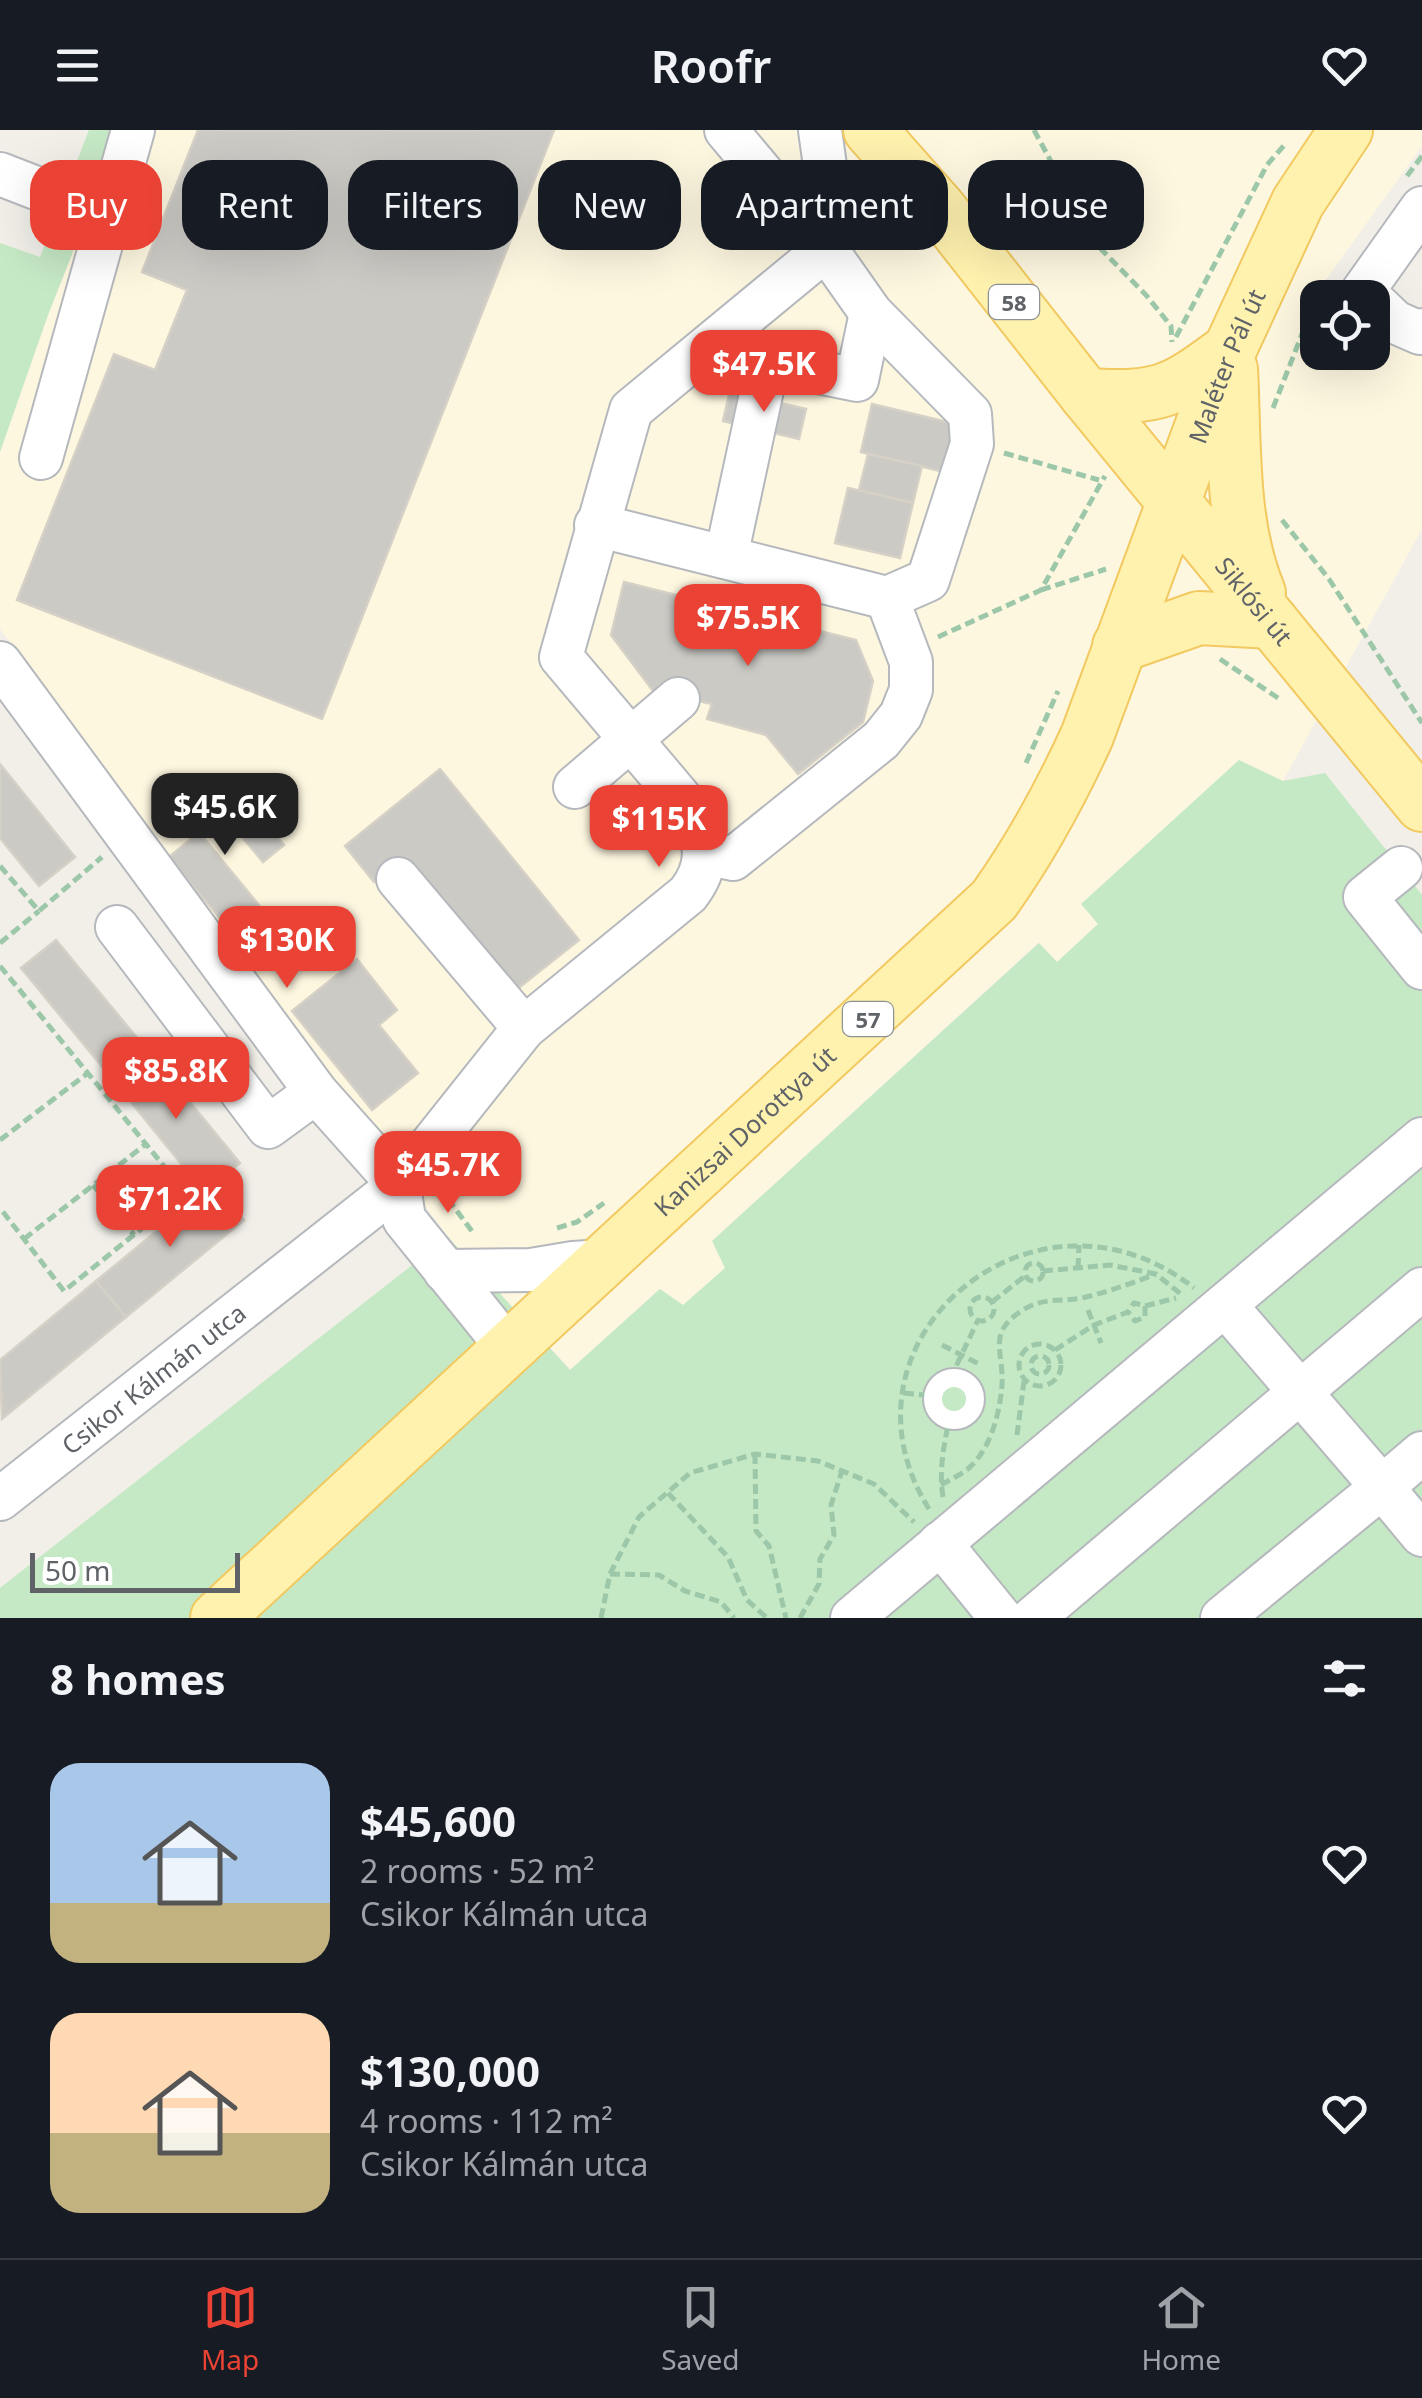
<!DOCTYPE html>
<html lang="en">
<head>
<meta charset="utf-8">
<style>
  body { margin:0; font-family:"Noto Sans",sans-serif; background:#20242c; color:#f1f3f6; height:100vh; display:flex; flex-direction:column; font-size:38px; white-space:nowrap }
  * { box-sizing:border-box; margin:0 }
  p { font-size:32px; color:#9ea1a6 }
  .icon { flex:none; width:55px; height:55px; fill:none; stroke:currentColor; stroke-width:2; stroke-linecap:round; stroke-linejoin:round }
  .map { position:relative; height:1488px; overflow:hidden }
  .sheet { display:flex; flex-direction:column; background:#171b24; flex:1 }
  .sheet>* { flex:none }
  .guide { position:absolute; left:30px; top:30px; width:1362px; height:90px; display:flex; gap:20px }
  .buttons { position:absolute; left:1300px; top:150px; display:grid; gap:20px }
  .buttons a { display:grid; place-items:center; width:90px; height:90px; border-radius:20px; background:#171b24; box-shadow:0 10px 40px #0002; font-size:50px }
  .scale { position:absolute; left:30px; bottom:25px; width:210px; box-sizing:border-box; padding-left:10px; border:5px solid #5f6368; border-top:0; font-size:28px; line-height:35px; white-space:nowrap; color:#5f6368; -webkit-text-stroke:8px #fff; paint-order:stroke }
  .price { position:absolute; translate:-50% -85px; padding:0 22px; border-radius:20px; background:#ea4335; color:#fff; font-size:32px; line-height:65px; filter:drop-shadow(0 2px 5px #0008) }
  .price::after { content:''; position:absolute; left:50%; top:60px; width:30px; height:22px; margin-left:-15px; background:inherit; clip-path:polygon(0 0,100% 0,50% 100%) }
  .price.current { background:#222; color:#fff }
  ul { padding:0; list-style:none }
  li { display:flex; align-items:center; gap:30px; height:250px; padding:0 50px }
  li span { display:grid; place-items:center; flex:none; width:280px; height:200px; border-radius:30px; color:#555 }
  li>.icon { margin-inline-start:auto }
  span .icon { width:120px; height:120px; fill:#fffc; stroke-width:1 }
  li b { font-size:42px }
  h2 { display:flex; justify-content:space-between; align-items:center; height:120px; padding:0 50px; font-size:42px }
  .pill { padding:0 35px; border-radius:30px; background:#171b24; box-shadow:0 10px 40px #0002; font-size:35px; line-height:90px }
  .pill.current { background:#ea4335; color:#fff }
  header { display:flex; justify-content:space-between; align-items:center; height:130px; padding:0 50px; background:#171b24; font-size:45px; font-weight:600 }
  .dock { display:flex; justify-content:space-around; align-items:center; height:140px; border-top:2px solid #363941; background:#171b24; font-size:28px; color:#9ea1a6 }
  .dock a { display:grid; justify-items:center; gap:5px }
  .dock .current { color:#ea4335 }
  .map>svg:first-child { display:block }
  .commercial { fill:#fef7e0 }
  .green { fill:#c5e8c5 }
  .building { fill:#cccac5; stroke:#d6d1c6; stroke-width:2.5 }
  .lines { fill:none; stroke-linecap:round; stroke-linejoin:round }
  .minor-casing { stroke:#b5b8bc; stroke-width:46 }
  .major-casing { stroke:#f2c960; stroke-width:56 }
  .path { stroke:#9cc7a9; stroke-width:5; stroke-dasharray:10 5; stroke-linecap:butt }
  .minor { stroke:#fff; stroke-width:42 }
  .major { stroke:#fff2af; stroke-width:52 }
  .labels { text-anchor:middle; dominant-baseline:central; stroke-width:10; stroke-linejoin:round; paint-order:stroke }
  .shield { fill:#fff; stroke:#8f9295; stroke-width:2.5 }
  .shield-label { font-size:22px; font-weight:bold; fill:#5f6368 }
  .street-label { font-size:25px; fill:#5f6368; stroke:#fff }
</style>
</head>
<body>
<header><svg class="icon" aria-label="menu" viewBox="0 0 24 24"><path d="M4 6h16M4 12h16M4 18h16"/></svg>Roofr<svg class="icon" aria-label="heart" viewBox="0 0 24 24"><path d="M12 20l-8-8c-3-5 5-10 8-4 3-6 11-1 8 4z"/></svg></header>
<div class="map">
<svg width="1422" height="1488" viewBox="0 0 1422 1488">
  <rect width="100%" height="100%" fill="#f1efe8"/>
  <!-- commercial -->
  <path class="commercial" d="M121 0H1422V16L1325 151 1347 167 1318 168V222H1372L1373 186 1422 221V399L1283 651 1082 773 1099 794 1056 833 1038 813 712 1111 725 1138 683 1176 659 1159 571 1240 448 1107 0 499V322L48 185Z"/>
  <!-- green -->
  <g class="green">
    <path d="M89 0H121L48 185 0 322V113L40 127Z"/>
    <path d="M1239 630 1283 651 1325 643 1422 765V1488H0V1458L448 1107 570 1240 660 1159 683 1175 725 1138 712 1111 1039 813 1057 832 1098 794 1081 774Z"/>
  </g>
  <!-- building -->
  <g class="building">
    <path d="M198 0H554L322 589 17 470 114 224 155 240 187 160 142 142Z"/>
    <path d="M730 261 806 279 799 309 723 291Z"/>
    <path d="M872 274 968 297 957 345 861 322Z"/>
    <path d="M868 324 922 336 913 373 859 360Z"/>
    <path d="M848 358 913 373 900 428 835 413Z"/>
    <path d="M624 452 856 510 873 551 863 592 798 644 766 605 707 589 712 574 653 561 611 505Z"/>
    <path d="M0 634 75 727 39 756 0 708Z"/>
    <path d="M440 639 579 810 506 868 397 734 374 752 345 716Z"/>
    <path d="M232 651 284 715 263 732 226 688 203 707 267 785 238 810 169 727 191 709 179 694Z"/>
    <path d="M56 810 148 921 113 950 21 838Z"/>
    <path d="M357 829 397 880 379 895 418 943 372 980 292 881Z"/>
    <path d="M148 921 240 1033 204 1062 113 950Z"/>
    <path d="M214 1054 244 1090 126 1187 96 1151Z"/>
    <path d="M96 1151 126 1187 2 1289 0 1230Z"/>
  </g>
  <g class="lines">
    <!-- minor casing -->
    <g class="minor-casing">
      <g id="minor">
        <path d="M0 44 49 63"/>
        <path d="M1370 168 1363 161 1422 78"/>
        <path d="M1372 170 1395 192 1420 203 1422 200"/>
        <path d="M41 328 133 0"/>
        <path d="M596 395 887 468 928 450 972 314 970 284 871 183 826 119 726 0"/>
        <path d="M726 427 768 232 857 250 871 183"/>
        <path d="M0 533 316 962 399 1055"/>
        <path d="M575 657 678 569"/>
        <path d="M705 723 733 729 881 610 901 585 911 560V532L887 468"/>
        <path d="M1401 738 1365 767 1422 838"/>
        <path d="M398 749 524 898"/>
        <path d="M117 797 268 997 316 962"/>
        <path d="M399 1055 404 1089 508 1218"/>
        <path d="M445 1141 531 1140 573 1133 604 1131"/>
        <path d="M1225 1175 1382 1357 1422 1323"/>
        <circle cx="954" cy="1269" r="9"/>
        <path id="s1" d="M0 1369 399 1055 524 898 688 764C710 736 707 713 692 682L561 527 631 280 826 119 831 79 820 0"/>
        <path d="M940 1413 1001 1488"/>
        <path d="M852 1488 1422 1009"/>
        <path d="M1033 1488 1422 1159"/>
        <path d="M1222 1488 1382 1357 1422 1405"/>
      </g>
    </g>
    <!-- major casing -->
    <g class="major-casing">
      <g id="major">
        <path id="s2" d="M870 0 940 79 1086 265 1422 675"/>
        <path d="M1231 239C1235 313 1230 393 1259 463"/>
        <path d="M1086 265C1160 269 1171 263 1230 219"/>
        <path d="M1119 516 1199 488 1272 492"/>
        <path id="s3" d="M217 1488 994 770C1031 718 1060 665 1087 606L1230 219 1298 72 1346 0"/>
      </g>
    </g>
    <!-- path -->
    <g class="path">
      <path d="M1034 0 1095 113 1146 165 1171 196 1172 212"/>
      <path d="M1407 46 1422 26"/>
      <path d="M1176 207 1267 35 1286 13"/>
      <path d="M1273 278 1315 171 1329 151"/>
      <path d="M1004 323 1099 350"/>
      <path d="M1282 390 1329 449 1422 593"/>
      <path d="M1041 460 1106 439"/>
      <path d="M938 507 1041 460 1105 346"/>
      <path d="M1220 529 1281 570"/>
      <path d="M1026 633 1058 561"/>
      <path d="M0 736 39 781 102 727"/>
      <path d="M0 813 39 781"/>
      <path d="M0 836 186 1063 64 1161 0 1078"/>
      <path d="M0 1010 88 943"/>
      <path d="M93 1055 134 1105"/>
      <path d="M439 1057 474 1104"/>
      <path d="M557 1098 577 1092 604 1073"/>
      <path d="M24 1109 146 1014"/>
      <circle cx="1034" cy="1142" r="9"/>
      <path d="M1078 1138 1079 1115"/>
      <path d="M1043 1141 1110 1135 1156 1144 1182 1165"/>
      <circle cx="982" cy="1179" r="12"/>
      <path d="M992 1172 1025 1146"/>
      <path d="M1145 1176 1176 1168"/>
      <path d="M1088 1180 1101 1213"/>
      <circle cx="1040" cy="1235" r="21"/>
      <path d="M942 1215 979 1234"/>
      <path d="M1055 1220 1094 1195 1128 1182 1134 1173 1145 1176V1187L1135 1191 1128 1182"/>
      <circle cx="1040" cy="1235" r="9"/>
      <circle cx="954" cy="1269" r="21"/>
      <path d="M950 1249 978 1190"/>
      <path d="M904 1263 933 1266"/>
      <path d="M1017 1305 1024 1251"/>
      <path d="M755 1324 756 1401 769 1416 786 1488"/>
      <path d="M941 1355C951 1349 965 1343 973 1334 992 1314 1000 1281 1002 1255 1004 1221 986 1203 1023 1180 1043 1167 1061 1172 1082 1168 1108 1162 1132 1153 1156 1144"/>
      <path d="M668 1363 728 1427 747 1470 767 1488"/>
      <path d="M943 1367C938 1336 946 1308 951 1278"/>
      <path d="M929 1379C823 1210 1036 1033 1194 1158"/>
      <path d="M610 1444 659 1445 685 1461 721 1472 734 1488"/>
      <path d="M601 1488 610 1444 639 1387 690 1343 755 1324 818 1331 874 1354 914 1392"/>
      <path d="M800 1488 819 1454 820 1429 834 1405 831 1375 842 1341"/>
    </g>
    <!-- minor -->
    <use href="#minor" class="minor"/>
    <!-- major -->
    <use href="#major" class="major"/>
  </g>
  <g class="labels">
    <!-- shield labels -->
    <g class="shield">
      <rect x="989" y="155" width="50" height="34" rx="8"/>
      <rect x="843" y="872" width="50" height="34" rx="8"/>
    </g>
    <g class="shield-label">
      <text x="1014" y="172">58</text>
      <text x="868" y="889">57</text>
    </g>
    <!-- street labels -->
    <g class="street-label">
      <text stroke="none"><textPath href="#s3" startOffset="1642">Maléter Pál út</textPath></text>
      <text stroke="none"><textPath href="#s2" startOffset="608">Siklósi út</textPath></text>
      <text stroke="none"><textPath href="#s3" startOffset="718">Kanizsai Dorottya út</textPath></text>
      <text stroke="none"><textPath href="#s1" startOffset="195">Csikor Kálmán utca</textPath></text>
    </g>
  </g>
</svg>
<div class="buttons">
<a><svg class="icon" aria-label="locate" viewBox="0 0 24 24"><circle cx="12" cy="12" r="6"/><path d="M12 2v4M12 18v4M2 12h4M18 12h4"/></svg></a>
</div>
<div class="scale">50 m</div>
<b class="price" style="left:764px;top:285px">$47.5K</b>
<b class="price" style="left:748px;top:539px">$75.5K</b>
<b class="price current" style="left:225px;top:728px">$45.6K</b>
<b class="price" style="left:659px;top:740px">$115K</b>
<b class="price" style="left:287px;top:861px">$130K</b>
<b class="price" style="left:176px;top:992px">$85.8K</b>
<b class="price" style="left:448px;top:1086px">$45.7K</b>
<b class="price" style="left:170px;top:1120px">$71.2K</b>
<div class="guide">
<a class="pill current">Buy</a>
<a class="pill">Rent</a>
<a class="pill">Filters</a>
<a class="pill">New</a>
<a class="pill">Apartment</a>
<a class="pill">House</a>
</div>
</div>
<section class="sheet">
<h2>8 homes<svg class="icon" aria-label="filters" viewBox="0 0 24 24"><path d="M4 7h16M4 17h16"/><circle cx="9" cy="7" r="2"/><circle cx="15" cy="17" r="2"/></svg></h2>
<ul>
<li><span style="background:linear-gradient(#a9c7e8 70%,#c2b280 0)"><svg class="icon" aria-label="home" viewBox="0 0 24 24"><path d="M3 11l9-7 9 7M6 9v11h12V9"/></svg></span><div><b>$45,600</b><p>2 rooms · 52 m²</p><p>Csikor Kálmán utca</p></div><svg class="icon" aria-label="heart" viewBox="0 0 24 24"><path d="M12 20l-8-8c-3-5 5-10 8-4 3-6 11-1 8 4z"/></svg></li>
<li><span style="background:linear-gradient(#ffd9b3 60%,#c2b280 0)"><svg class="icon" aria-label="home" viewBox="0 0 24 24"><path d="M3 11l9-7 9 7M6 9v11h12V9"/></svg></span><div><b>$130,000</b><p>4 rooms · 112 m²</p><p>Csikor Kálmán utca</p></div><svg class="icon" aria-label="heart" viewBox="0 0 24 24"><path d="M12 20l-8-8c-3-5 5-10 8-4 3-6 11-1 8 4z"/></svg></li>
</ul>
</section>
<nav class="dock">
<a class="current"><svg class="icon" aria-label="map" viewBox="0 0 24 24"><path d="M3 6l6-2 6 2 6-2v14l-6 2-6-2-6 2zM9 4v14M15 6v14"/></svg>Map</a>
<a><svg class="icon" aria-label="saved" viewBox="0 0 24 24"><path d="M7 4h10v16l-5-4-5 4z"/></svg>Saved</a>
<a><svg class="icon" aria-label="home" viewBox="0 0 24 24"><path d="M3 11l9-7 9 7M6 9v11h12V9"/></svg>Home</a>
</nav>
</body>
</html>
